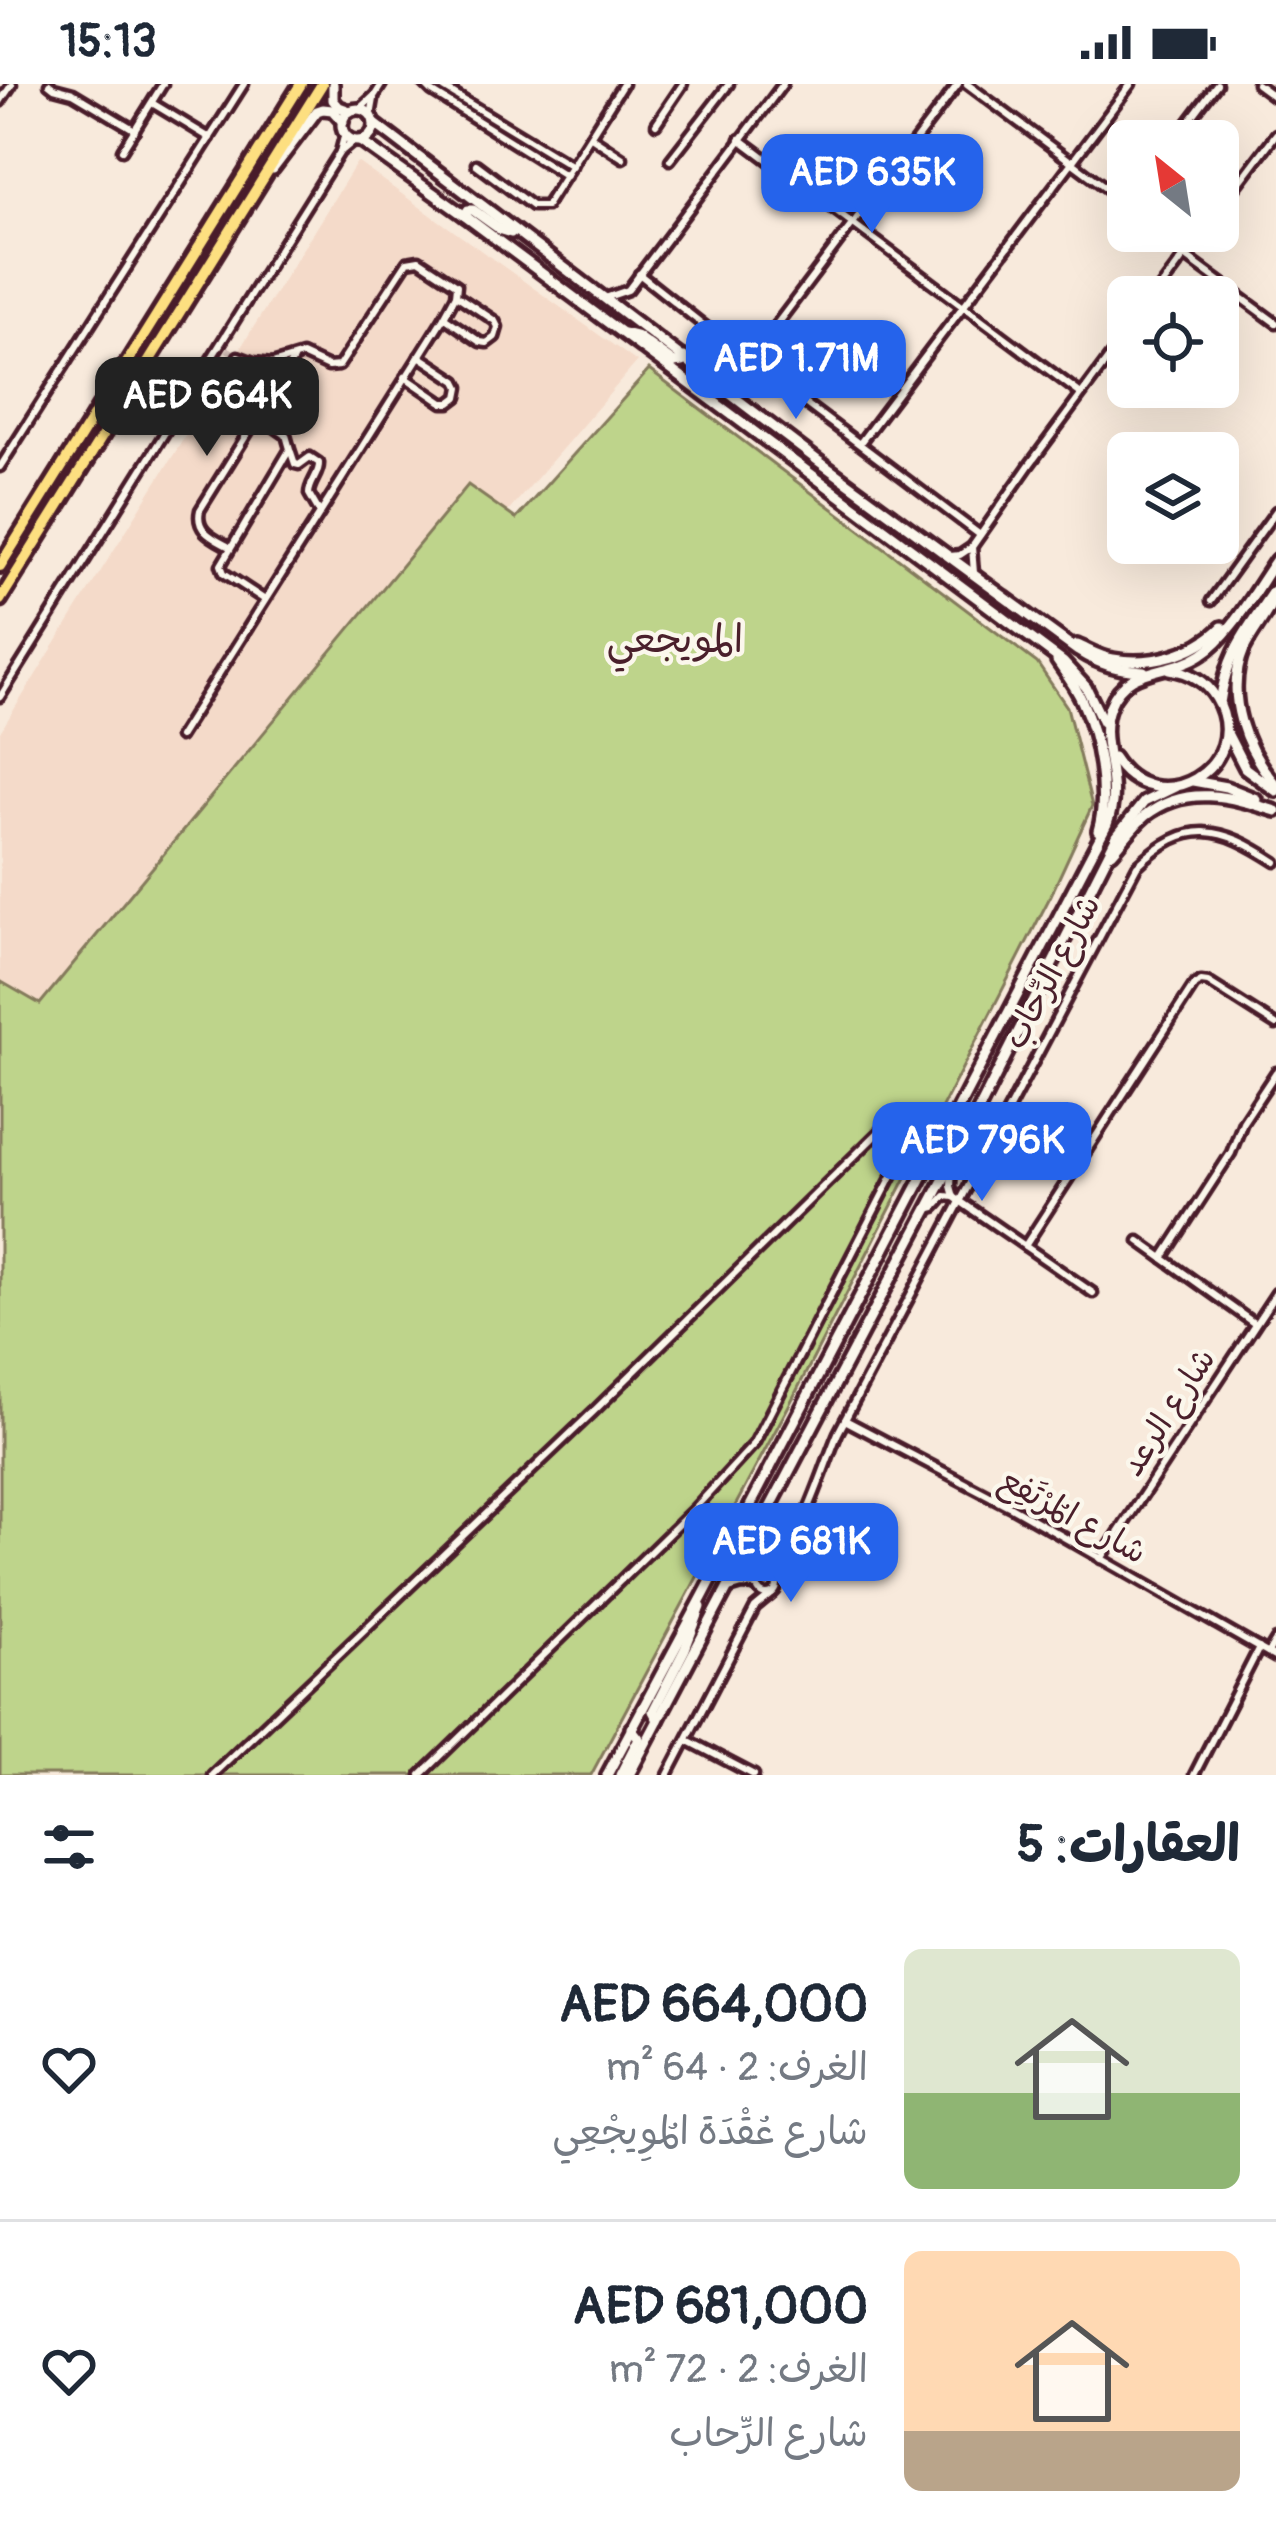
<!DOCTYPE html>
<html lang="ar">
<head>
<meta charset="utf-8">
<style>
  body { margin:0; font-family:Pangolin,"Playpen Sans Arabic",sans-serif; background:#f6f6f7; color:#1f2937; direction:rtl; height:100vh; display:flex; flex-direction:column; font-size:45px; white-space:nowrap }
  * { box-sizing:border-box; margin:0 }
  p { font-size:39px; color:#747a83 }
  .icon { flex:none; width:66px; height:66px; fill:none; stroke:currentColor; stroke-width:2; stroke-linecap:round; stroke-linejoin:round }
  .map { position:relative; height:1691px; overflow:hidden; direction:ltr }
  .panel { display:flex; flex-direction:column; background:#fff; flex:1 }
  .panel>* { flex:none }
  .needle { width:78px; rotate:330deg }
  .tools { position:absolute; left:1107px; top:36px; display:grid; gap:24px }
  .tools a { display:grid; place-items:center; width:132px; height:132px; border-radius:18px; background:#fff; box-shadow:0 12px 48px #0002; font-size:60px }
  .price { position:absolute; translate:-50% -102px; padding:0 27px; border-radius:24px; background:#2563eb; color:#fff; font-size:39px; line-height:78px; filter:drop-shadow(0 3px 6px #0008) }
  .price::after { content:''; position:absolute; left:50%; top:72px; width:36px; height:27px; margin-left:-18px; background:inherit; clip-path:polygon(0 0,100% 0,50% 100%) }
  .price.current { background:#222; color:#fff }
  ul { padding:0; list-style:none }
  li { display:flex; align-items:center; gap:36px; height:300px; padding:0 36px }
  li+li { border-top:3px solid #e0e1e3 }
  li span { display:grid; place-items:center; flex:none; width:336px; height:240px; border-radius:18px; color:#555 }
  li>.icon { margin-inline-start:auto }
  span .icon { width:144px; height:144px; fill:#fffc; stroke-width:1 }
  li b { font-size:51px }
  h2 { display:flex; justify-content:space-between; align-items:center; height:144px; padding:0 36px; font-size:51px }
  .status { display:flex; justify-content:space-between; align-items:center; height:84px; padding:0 60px; background:#fff; direction:ltr }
  .status svg { height:33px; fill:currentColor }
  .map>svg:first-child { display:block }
  .built { fill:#f4dac9 }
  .green { fill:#bed48b; stroke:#847a5b; stroke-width:3 }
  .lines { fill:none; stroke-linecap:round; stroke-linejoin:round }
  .street-tunnel { stroke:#d5c1b9; stroke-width:6; stroke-dasharray:6 3; stroke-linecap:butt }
  .street-casing { stroke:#4a1f2b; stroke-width:15 }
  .secondary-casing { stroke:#4a1f2b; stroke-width:18 }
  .highway-casing { stroke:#4a1f2b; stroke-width:20 }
  .street { stroke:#fbf7ec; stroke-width:6 }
  .secondary { stroke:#fbf7ec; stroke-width:9 }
  .highway { stroke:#fddf80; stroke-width:10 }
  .labels { text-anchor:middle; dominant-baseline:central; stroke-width:9; stroke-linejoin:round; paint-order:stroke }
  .street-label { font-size:33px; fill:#4a1f2b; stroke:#fbf7ec }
  .quarter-label { font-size:39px; fill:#4a1f2b; stroke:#fbf7ec }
</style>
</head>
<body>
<div class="status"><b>15:13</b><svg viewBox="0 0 49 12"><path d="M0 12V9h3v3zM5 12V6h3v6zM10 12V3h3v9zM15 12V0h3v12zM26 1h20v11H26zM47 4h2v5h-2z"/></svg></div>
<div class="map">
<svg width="1276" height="1691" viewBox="0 0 1276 1691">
  <rect width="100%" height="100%" fill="#f8eadc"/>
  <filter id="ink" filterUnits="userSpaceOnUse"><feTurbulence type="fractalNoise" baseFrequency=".00833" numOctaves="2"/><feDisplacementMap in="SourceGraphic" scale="24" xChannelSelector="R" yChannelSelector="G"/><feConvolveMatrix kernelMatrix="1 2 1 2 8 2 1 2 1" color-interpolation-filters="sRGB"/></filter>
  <g filter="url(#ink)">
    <!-- built -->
    <path class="built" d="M357 78 637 278 507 429 468 402 40 920 0 897V648Z"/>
    <!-- green -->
    <path class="green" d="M649 286 1037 579 1067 623 1092 722 1051 811 794 1312 591 1691H0V897L40 920 468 401 516 435Z"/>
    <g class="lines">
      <!-- street-tunnel -->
      <path class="street-tunnel" d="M227 265 238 272"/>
      <!-- street casing -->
      <g class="street-casing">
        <g id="street">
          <path d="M49 0 54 4 73 9 135 46"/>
          <path d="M424 0 432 8 566 92"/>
          <path d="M431 0 442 3 572 82"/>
          <path d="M967 0 1128 120"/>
          <path d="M1257 0 1276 14"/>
          <path d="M0 18 12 0"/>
          <path d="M152 19 210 54"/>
          <path d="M360 25 375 11 382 0"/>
          <path d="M371 32 374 15"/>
          <path d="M656 40 683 0"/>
          <path d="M591 53 623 74"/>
          <path d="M740 55 1081 310"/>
          <path d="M1174 57 1217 0"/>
          <path d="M122 66 163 0"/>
          <path d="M343 66 355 56"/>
          <path d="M670 76 729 0"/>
          <path d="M476 80 532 122H546L623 0"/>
          <path d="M1218 127 1276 50"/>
          <path d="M1163 147 1189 167"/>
          <path d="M1185 172 1276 239"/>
          <path d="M639 190 749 277 980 451"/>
          <path d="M1154 213 1203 147"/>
          <path d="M605 214 628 206 783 0"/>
          <path d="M444 233 480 258 487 259 495 253 498 243 495 237 456 211"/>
          <path d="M749 277 958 0"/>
          <path d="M405 293 443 319H450L458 313 460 303 457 297 419 272"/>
          <path d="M259 332 286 351 290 365 221 481 224 489 265 516"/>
          <path d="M860 359 1131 0"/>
          <path d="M291 368 295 380 299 381 310 373 319 379C320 390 309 399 309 410L320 429"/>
          <path d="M0 383 244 0"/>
          <path d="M229 463C213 454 195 447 200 426L293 276"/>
          <path d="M972 463 974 489"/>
          <path d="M950 472 960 471 972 463 1030 380 1128 248"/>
          <path d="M1211 517 1276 427"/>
          <path d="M0 613 340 68 345 49"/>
          <path d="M179 653 444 233 456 211 457 201 419 176 407 178 339 282 328 283 302 271 272 280 254 278 238 272"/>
          <path d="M952 1082 951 1102 954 1113 1093 1209"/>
          <path d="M927 1125 935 1123 945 1112 954 1113"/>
          <path d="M1139 1157 1255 1240"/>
          <path d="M1025 1162 1194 901 1201 897 1208 898 1276 941"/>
          <path d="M1163 1174 1231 1069 1243 1038 1276 988"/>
          <path d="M845 1336 1009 1422 1276 1574"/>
          <path d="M747 1466 752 1483 763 1492"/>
          <path d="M1101 1475 1276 1209"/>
          <circle cx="767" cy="1501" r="10"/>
          <path d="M764 1492C800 1466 821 1389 838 1349L1137 782C1188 733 1221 742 1276 778"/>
          <path d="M729 1505 742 1501 756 1502"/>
          <path d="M1268 1569 1276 1556"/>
          <path d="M687 1656 754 1691"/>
          <path d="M212 1691 594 1327 885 1042C895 1037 904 1040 909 1050L907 1063 754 1360 695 1424 421 1691"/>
          <path d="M668 1691 755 1524 772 1510"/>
          <path d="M1194 1691 1259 1564"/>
        </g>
      </g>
      <!-- secondary casing -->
      <g class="secondary-casing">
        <g id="secondary">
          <path d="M333 0V16L339 23 350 27"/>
          <circle cx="358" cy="41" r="16"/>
          <path d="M374 39 817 376 1078 567C1100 581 1119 586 1144 587"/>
          <path d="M360 57 465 132 1063 578 1086 603 1103 638"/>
          <path d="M273 85 317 27 323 25 332 26 343 38"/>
          <path d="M465 132 468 126H473L501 146 511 149"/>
          <path d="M624 249 636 252 674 279 682 278 684 273"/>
          <path d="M1276 505C1271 528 1254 544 1244 565 1224 612 1245 665 1276 701"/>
          <path d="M1077 561C1089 566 1100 573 1113 575 1151 582 1195 570 1222 543"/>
          <path d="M1057 577C1066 590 1076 603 1082 617 1098 652 1109 711 1098 747"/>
          <path d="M1220 619C1227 568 1245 549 1273 507"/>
          <path d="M1227 649 1245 684 1276 707"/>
          <path d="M1113 673C1156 742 1256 681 1216 614 1206 597 1190 588 1170 585"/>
          <path d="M1193 697 1226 703 1256 715"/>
          <path d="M1112 769C1123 757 1133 742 1145 732 1187 699 1231 713 1276 727"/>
          <path d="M658 1636 653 1627 685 1565 701 1523"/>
          <path d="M607 1691 703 1512 1107 740C1124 695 1095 659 1110 622 1126 580 1171 591 1202 570 1231 552 1256 504 1276 476"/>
          <path d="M620 1691 639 1654 631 1644"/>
          <path d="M629 1691 952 1079 1117 752 1144 718 1175 703"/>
        </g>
      </g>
      <!-- highway casing -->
      <g class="highway-casing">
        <g id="highway">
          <path d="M0 482 301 0"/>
          <path d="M0 516 322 0"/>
        </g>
      </g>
      <!-- street -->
      <use href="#street" class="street"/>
      <!-- secondary -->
      <use href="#secondary" class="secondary"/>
      <!-- highway -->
      <use href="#highway" class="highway"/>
    </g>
  </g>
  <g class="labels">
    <!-- street labels -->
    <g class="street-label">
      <text transform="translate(1052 888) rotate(-62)">شارع الرِّحاب</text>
      <text transform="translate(1168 1328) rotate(-57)">شارع الرعد</text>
      <text transform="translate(1073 1432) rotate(29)">شارع المُرْتَفِع</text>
    </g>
    <!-- quarter labels -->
    <g class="quarter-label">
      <text x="675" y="555">المويجعي</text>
    </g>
  </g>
</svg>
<div class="tools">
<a><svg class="needle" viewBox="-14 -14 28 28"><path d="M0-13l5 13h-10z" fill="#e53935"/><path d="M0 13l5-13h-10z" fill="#747a83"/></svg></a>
<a><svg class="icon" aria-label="locate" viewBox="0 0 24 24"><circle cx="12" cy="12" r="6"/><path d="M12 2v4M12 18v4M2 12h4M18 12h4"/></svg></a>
<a><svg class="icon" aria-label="layers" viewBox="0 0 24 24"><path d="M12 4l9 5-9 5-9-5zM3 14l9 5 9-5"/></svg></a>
</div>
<b class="price" style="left:872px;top:152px">AED 635K</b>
<b class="price" style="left:796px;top:338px">AED 1.71M</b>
<b class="price current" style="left:207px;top:375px">AED 664K</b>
<b class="price" style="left:982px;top:1120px">AED 796K</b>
<b class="price" style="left:791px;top:1521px">AED 681K</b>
</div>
<section class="panel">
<h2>العقارات: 5<svg class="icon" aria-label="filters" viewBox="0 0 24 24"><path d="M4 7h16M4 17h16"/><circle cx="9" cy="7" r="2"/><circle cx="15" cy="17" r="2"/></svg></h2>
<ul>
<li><span style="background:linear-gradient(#dfe7d0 60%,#8fb573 0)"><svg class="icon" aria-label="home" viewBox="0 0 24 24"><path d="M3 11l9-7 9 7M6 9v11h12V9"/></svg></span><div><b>AED 664,000</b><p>الغرف: 2 · 64 m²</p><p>شارع عُقْدَة المُوِيجْعِي</p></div><svg class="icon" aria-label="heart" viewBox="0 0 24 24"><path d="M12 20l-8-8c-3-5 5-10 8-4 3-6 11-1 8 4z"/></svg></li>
<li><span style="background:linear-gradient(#ffd9b3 75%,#b9a48a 0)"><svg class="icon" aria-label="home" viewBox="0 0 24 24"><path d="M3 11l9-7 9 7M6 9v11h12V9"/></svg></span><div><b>AED 681,000</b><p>الغرف: 2 · 72 m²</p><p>شارع الرِّحاب</p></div><svg class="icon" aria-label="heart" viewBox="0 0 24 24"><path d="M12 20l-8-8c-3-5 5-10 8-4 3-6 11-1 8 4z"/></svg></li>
</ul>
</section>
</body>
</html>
